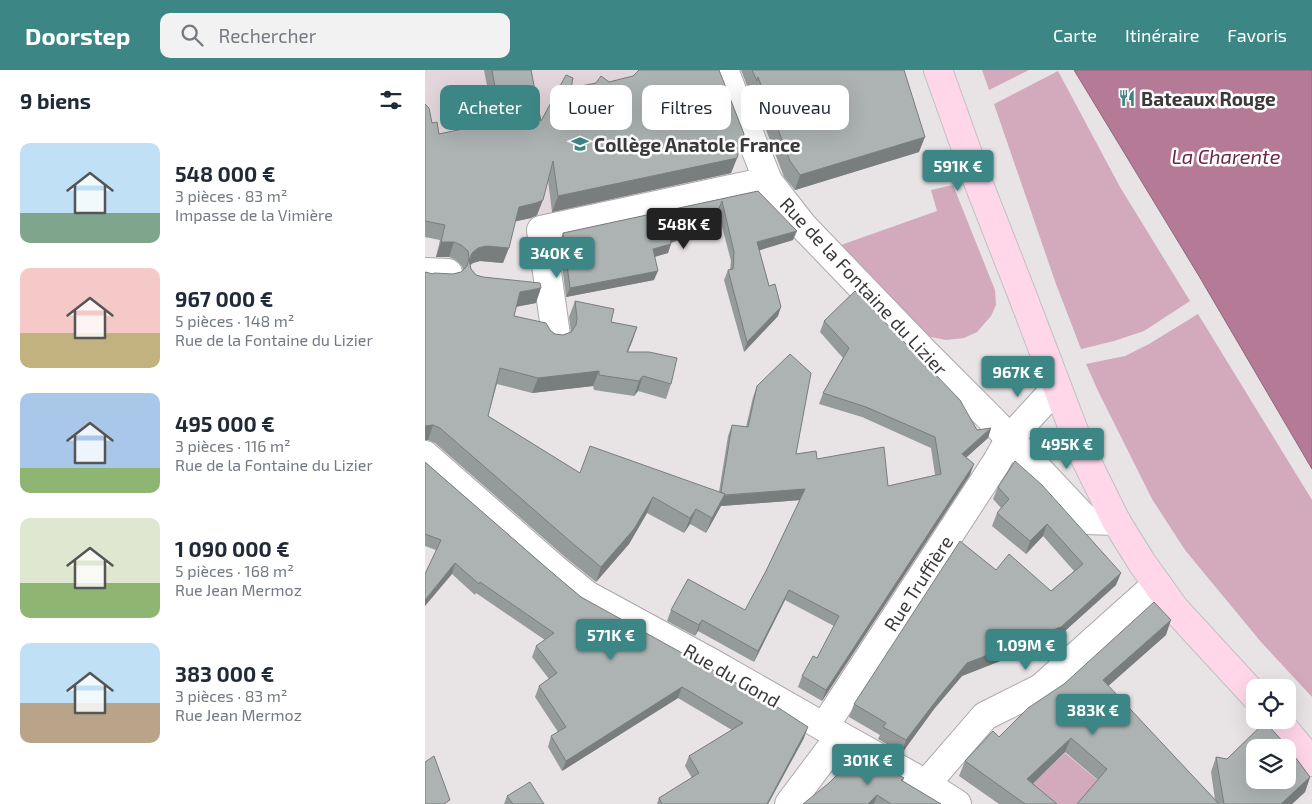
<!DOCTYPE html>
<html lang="fr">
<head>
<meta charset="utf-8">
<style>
  body { margin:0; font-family:"Exo 2",sans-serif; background:#f2f2f3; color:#1f2937; height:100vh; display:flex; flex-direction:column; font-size:19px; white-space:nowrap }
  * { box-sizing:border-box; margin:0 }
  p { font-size:16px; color:#747a83 }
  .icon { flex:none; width:28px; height:28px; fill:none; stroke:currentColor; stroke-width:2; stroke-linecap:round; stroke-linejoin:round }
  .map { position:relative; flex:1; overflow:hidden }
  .drawer { display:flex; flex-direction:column; background:#fff; width:425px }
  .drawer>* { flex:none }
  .guide { position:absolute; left:15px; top:15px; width:475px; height:45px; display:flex; gap:10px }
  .fabs { position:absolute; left:821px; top:609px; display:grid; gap:10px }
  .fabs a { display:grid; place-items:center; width:50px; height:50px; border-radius:10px; background:#fff; box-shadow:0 5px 20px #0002; font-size:25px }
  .price { position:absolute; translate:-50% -42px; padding:0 11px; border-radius:5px; background:#3d8686; color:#fff; font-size:16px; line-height:32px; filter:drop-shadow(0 1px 2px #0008) }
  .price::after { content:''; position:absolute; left:50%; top:30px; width:15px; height:11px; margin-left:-8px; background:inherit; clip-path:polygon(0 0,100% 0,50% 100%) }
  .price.selected { background:#222; color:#fff }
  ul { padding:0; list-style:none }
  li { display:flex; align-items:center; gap:15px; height:125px; padding:0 20px }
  li span { display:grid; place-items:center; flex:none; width:140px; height:100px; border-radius:10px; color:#555 }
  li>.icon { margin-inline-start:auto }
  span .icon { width:60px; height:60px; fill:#fffc; stroke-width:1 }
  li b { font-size:21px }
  h2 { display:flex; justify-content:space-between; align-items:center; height:60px; padding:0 20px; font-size:21px }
  .tag { padding:0 18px; border-radius:10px; background:#fff; box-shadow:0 5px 20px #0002; font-size:18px; line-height:45px }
  .tag.selected { background:#3d8686; color:#fff }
  header { display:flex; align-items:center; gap:30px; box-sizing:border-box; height:70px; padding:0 25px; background:#3d8686; color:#fff }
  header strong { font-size:24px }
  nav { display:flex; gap:28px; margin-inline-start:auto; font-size:18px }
  .search { width:350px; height:45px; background:#f2f2f3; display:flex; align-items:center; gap:12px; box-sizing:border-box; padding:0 18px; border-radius:10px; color:#747a83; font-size:19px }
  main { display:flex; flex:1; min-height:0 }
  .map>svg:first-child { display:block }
  .built { fill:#e3d6dc }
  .green { fill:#d3a9bc }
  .water { fill:#b47a96; stroke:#90667a }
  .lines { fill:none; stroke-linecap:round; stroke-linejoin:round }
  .minor-casing { stroke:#aca7a9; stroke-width:30 }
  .major-casing { stroke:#c1c0c0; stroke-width:30 }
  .minor { stroke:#fff; stroke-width:28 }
  .major { stroke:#ffd7e9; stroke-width:28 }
  .wall { fill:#959a9a }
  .shaded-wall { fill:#797d7d }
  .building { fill:#adb3b3; stroke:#797d7d; fill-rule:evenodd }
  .labels { text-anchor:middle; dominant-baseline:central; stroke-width:5; stroke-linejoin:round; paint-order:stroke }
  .poi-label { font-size:19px; font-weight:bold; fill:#3c393a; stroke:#fff; text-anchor:start }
  .street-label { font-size:19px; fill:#3c393a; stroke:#fff }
  .water-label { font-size:20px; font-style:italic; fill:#6c254b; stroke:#fff }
</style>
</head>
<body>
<header>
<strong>Doorstep</strong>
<div class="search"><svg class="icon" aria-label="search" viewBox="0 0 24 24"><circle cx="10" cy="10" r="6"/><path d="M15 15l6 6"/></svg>Rechercher</div>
<nav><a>Carte</a><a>Itinéraire</a><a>Favoris</a></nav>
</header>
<main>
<section class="drawer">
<h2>9 biens<svg class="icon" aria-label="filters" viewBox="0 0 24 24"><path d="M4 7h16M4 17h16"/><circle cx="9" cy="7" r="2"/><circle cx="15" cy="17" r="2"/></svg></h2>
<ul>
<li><span style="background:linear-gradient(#bfe0f5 70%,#7fa58c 0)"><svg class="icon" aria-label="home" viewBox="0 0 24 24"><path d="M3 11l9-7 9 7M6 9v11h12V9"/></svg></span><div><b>548 000 €</b><p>3 pièces · 83 m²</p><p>Impasse de la Vimière</p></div></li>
<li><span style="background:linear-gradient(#f6c9c9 65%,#c2b280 0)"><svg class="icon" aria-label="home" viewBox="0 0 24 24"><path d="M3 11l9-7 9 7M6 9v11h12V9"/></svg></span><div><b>967 000 €</b><p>5 pièces · 148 m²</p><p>Rue de la Fontaine du Lizier</p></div></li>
<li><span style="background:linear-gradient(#a9c7e8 75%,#8fb573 0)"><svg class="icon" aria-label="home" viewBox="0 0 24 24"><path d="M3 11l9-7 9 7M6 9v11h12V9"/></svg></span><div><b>495 000 €</b><p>3 pièces · 116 m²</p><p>Rue de la Fontaine du Lizier</p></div></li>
<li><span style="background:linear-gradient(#dfe7d0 65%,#8fb573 0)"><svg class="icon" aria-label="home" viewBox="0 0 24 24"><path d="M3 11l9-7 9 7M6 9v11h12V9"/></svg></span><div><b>1 090 000 €</b><p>5 pièces · 168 m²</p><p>Rue Jean Mermoz</p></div></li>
<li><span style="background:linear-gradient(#bfe0f5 60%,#b9a48a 0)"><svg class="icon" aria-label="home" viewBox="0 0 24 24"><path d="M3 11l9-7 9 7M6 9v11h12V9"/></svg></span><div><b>383 000 €</b><p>3 pièces · 83 m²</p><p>Rue Jean Mermoz</p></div></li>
</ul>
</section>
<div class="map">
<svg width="887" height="734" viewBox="0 0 887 734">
  <rect width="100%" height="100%" fill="#e8e3e5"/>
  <!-- built -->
  <path class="built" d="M0 0H283L305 101 297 109 222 127 109 148 106 129 0 119Z"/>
  <!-- green -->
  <g class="green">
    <path d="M557 0H604L564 20Z"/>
    <path d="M633 1 695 117 765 231 719 261 689 271 656 279 631 214 569 34Z"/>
    <path d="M528 115 570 220 571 235 566 246 552 262 539 268 521 270 506 267 501 264 416 175 512 141 506 120Z"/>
    <path d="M773 244 887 430V627L836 572 760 480 727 429 674 323 661 294 700 286 724 274Z"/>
    <path d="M640 683 701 734H609L597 724Z"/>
  </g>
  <!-- water -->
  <path class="water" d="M649 0H887V399L774 206Z"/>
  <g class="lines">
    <!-- minor casing -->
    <g class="minor-casing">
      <g id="minor">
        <path d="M299 0 343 111 378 156 501 284 570 353 661 450 691 451"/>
        <path d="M0 202 23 203"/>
        <path d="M131 265 116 160 343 111"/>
        <path d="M0 385 130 499 162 525 287 593 399 657 501 714 532 734"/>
        <path d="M399 657 571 393 585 368 632 317"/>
        <path d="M501 714 560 646 616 618 732 514"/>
        <path d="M364 734 415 666"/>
      </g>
    </g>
    <!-- major casing -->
    <g class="major-casing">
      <g id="major">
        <path d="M513 0 553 112 598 227 657 382 691 451 717 493 750 539 830 626"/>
        <path d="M852 650 887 692"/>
      </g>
    </g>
    <!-- minor -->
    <use href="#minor" class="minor"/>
    <!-- major -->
    <use href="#major" class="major"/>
  </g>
  <!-- wall -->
  <g class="wall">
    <path d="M59 0H106L116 51 146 18 184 12 312 88 306 103 127 142 123 110 112 145 106 148 90 151 78 193 55 191 48 193 45 195 46 199 51 205 111 233 91 237 89 246 125 260 130 264 138 265 146 262 144 247 150 231 186 252 212 257 203 282 246 314 241 329 213 321 209 326 169 320 168 316 107 323 72 314 63 346 155 403 294 422 303 366 307 355 321 357 328 327 332 316 371 384 392 389 463 416 510 405 506 378 437 347 394 334 398 323 418 288 395 262 399 251 552 360 566 358 563 368 541 387 545 405 397 631 373 617 377 606 392 588 409 556 360 530 329 592 273 561 270 566 242 551 246 540H320L341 501 375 430 296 436 281 463 265 454 259 463 222 443 204 474 171 512 140 487 10 373 3 370H0V202L8 204H28L36 202 38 200 37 196 31 190 24 187H11L15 170 0 167V34L7 53 14 64 69 52Z"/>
    <path d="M316 0H479L494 82 370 120 359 107 327 23 326 26Z"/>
    <path d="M333 121 368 170 334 180 353 246 319 282 299 210 303 200H305L306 191 293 141 290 150 260 156 257 169 246 173 243 183 230 187 229 210 141 227 134 172 138 163Z"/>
    <path d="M590 391 691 515 631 569 537 606 509 639 477 683 453 669 455 665 424 647 429 634 571 500 626 521 649 501 618 466 601 484 567 456 572 443 576 438 568 429 573 417Z"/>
    <path d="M0 392 124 500 156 527 379 668 343 734H232L234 728 267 708 260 696 264 686 307 660 253 628 137 701 123 677 126 666 133 662 110 627 114 616 124 609 107 587 111 576 120 570 51 523 50 525 27 504 11 480 0 476Z"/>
    <path d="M741 565 683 616 790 730 786 702 791 687 885 707 880 722 867 734H652L673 710 640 682 608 714 632 734H574L534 706 540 691 574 667Z"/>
    <path d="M479 708 478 711 516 734H378Z"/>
    <path d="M82 726 119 734H79Z"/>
  </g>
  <!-- shaded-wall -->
  <g class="shaded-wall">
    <path d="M500 67 494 82 370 120 375 105Z"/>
    <path d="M312 88 306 103 127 142 133 126Z"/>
    <path d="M118 130 112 145 106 148 88 152 94 137Z"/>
    <path d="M293 141 290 150 255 157 258 148Z"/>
    <path d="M261 160 257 169 241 174 244 165Z"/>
    <path d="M372 161 368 170 329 182 332 172Z"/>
    <path d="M16 172H29L24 187H11Z"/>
    <path d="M246 174 243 183 224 188 228 179Z"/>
    <path d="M61 176 84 178 78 193 55 191 48 193 42 198 47 183 53 178Z"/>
    <path d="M233 201 229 210 141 227 145 218Z"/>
    <path d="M116 218 111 233 89 237 95 222Z"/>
    <path d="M356 237 353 246 319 282 322 272Z"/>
    <path d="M212 257 207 272 196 298 202 282Z"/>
    <path d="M174 301 168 316 107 323 113 308Z"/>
    <path d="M218 306 213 321 209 326 214 311Z"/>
    <path d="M1 355H8L3 370H0V356Z"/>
    <path d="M566 358 563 368 533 395 537 384Z"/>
    <path d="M549 394 545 405 397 631 401 620Z"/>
    <path d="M380 419 376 430 296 436 281 463 295 426Z"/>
    <path d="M228 427 222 443 204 474 171 512 176 497Z"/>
    <path d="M271 439 265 454 259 463 265 448Z"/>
    <path d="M622 454 618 466 601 484 605 471Z"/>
    <path d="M30 493 27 504 0 536V530Z"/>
    <path d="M696 503 691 515 631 569 537 606 509 639 477 683 481 670 514 627 542 593Z"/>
    <path d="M364 520 360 530 329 592 333 581Z"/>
    <path d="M277 550 273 561 270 566 274 555Z"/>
    <path d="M746 550 741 565 673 625 678 610Z"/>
    <path d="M257 617 253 628 137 701 141 691Z"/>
    <path d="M383 657 379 668 343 734H342Z"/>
    <path d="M646 668 640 682 597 724 602 709Z"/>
    <path d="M885 707 880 722 867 734H856Z"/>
    <path d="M452 725 449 734H443Z"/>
  </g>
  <!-- building -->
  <g class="building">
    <path d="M67 0H106L116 51 141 5 148 8 146 18 171 13 176 6 184 12 208 6 214 0H294L319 64 312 88 133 126 128 91 118 130 111 133 94 137 84 178 61 176 53 178 47 183 44 190 46 199 51 205 58 207 115 213 116 218 95 222 89 246 121 253 125 260 130 264 138 265 146 262 151 255 152 248 150 231 189 239 186 252 212 257 202 282H224L252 288 246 314 218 306 214 311 174 305V301L113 308 75 298 63 346 155 403 165 376 300 424 287 448 271 439 265 448 228 427 209 459 176 497 146 472 15 358 8 355 0 356V202L8 204 9 203 28 204 36 202 42 196 44 189 43 181 36 175 29 172H16L20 155 0 151V34L4 38 7 53 12 52 14 64 76 51Z"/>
    <path d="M327 0H479L500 67 375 105 365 91 333 7 332 11Z"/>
    <path d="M333 121 372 161 332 172 344 216 350 214 356 237 322 272 303 200 308 199 309 182 297 131 293 141 258 148 261 160 244 165 246 174 228 179 233 201 145 218 138 163Z"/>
    <path d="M430 221 535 330 552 360 566 358 537 384 549 394 401 620 377 606 388 586 392 588 414 546 364 520 333 581 277 550 274 555 246 540 263 509 320 540 341 501 380 419 300 425V424L296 422 307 355 323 357 332 316 365 284 386 303 371 384 391 381 392 389 459 377 463 416 516 404 510 367 441 337 398 323 424 278 399 251Z"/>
    <path d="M590 391 617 415 696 503 636 557 542 593 514 627 481 670 458 657 461 653 429 634 535 471 571 500 584 484 626 521 658 494 622 454 605 471 572 443 584 429 573 417Z"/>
    <path d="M0 392 124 500 156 527 340 629 383 657 342 734H237L234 728 274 703 264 686 318 653 257 617 141 691 126 666 141 657 114 616 132 603 111 576 129 563 55 512 54 514 30 493 0 530V504L16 470 0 464Z"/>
    <path d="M729 532 746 550 678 610 794 734H652L682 699 646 668 602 709 632 734H600L540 691 568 661 574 667 603 638 639 614Z"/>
    <path d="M840 652 862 676 885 707 856 734H799L791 687 802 689ZM830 678H862V710H830Z"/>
    <path d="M435 682 479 708 476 710 516 734H466L452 725 443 734H378L404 713Z"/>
    <path d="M9 686 25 730 19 734H0V692Z"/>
    <path d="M105 712 119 734H88L82 726Z"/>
  </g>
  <!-- icons -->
  <defs>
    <g id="restaurant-bare" transform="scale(1.35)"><path d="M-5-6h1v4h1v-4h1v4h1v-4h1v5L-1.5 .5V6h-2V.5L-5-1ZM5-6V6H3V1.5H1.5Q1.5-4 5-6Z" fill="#3d8686" stroke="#fff" stroke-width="2.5" paint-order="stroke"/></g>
    <g id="school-bare" transform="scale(1.35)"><path d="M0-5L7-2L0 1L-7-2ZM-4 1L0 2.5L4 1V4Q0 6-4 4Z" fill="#3d8686" stroke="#fff" stroke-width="2.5" paint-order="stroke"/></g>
  </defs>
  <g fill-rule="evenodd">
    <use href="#restaurant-bare" x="702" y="28"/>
    <use href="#school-bare" x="155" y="74"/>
  </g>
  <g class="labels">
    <!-- poi labels -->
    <g class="poi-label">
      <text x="716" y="28">Bateaux Rouge</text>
      <text x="169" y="74">Collège Anatole France</text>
    </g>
    <!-- street labels -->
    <g class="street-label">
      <text transform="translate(439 216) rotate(47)">Rue de la Fontaine du Lizier</text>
      <text transform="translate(493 513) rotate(-57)">Rue Truffière</text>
      <text transform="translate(307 605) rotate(30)">Rue du Gond</text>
    </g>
    <!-- water labels -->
    <g class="water-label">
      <text x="801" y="86">La Charente</text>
    </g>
  </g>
</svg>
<div class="fabs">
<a><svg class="icon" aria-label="locate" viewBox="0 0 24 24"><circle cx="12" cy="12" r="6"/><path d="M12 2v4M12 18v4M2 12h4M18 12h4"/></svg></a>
<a><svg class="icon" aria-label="layers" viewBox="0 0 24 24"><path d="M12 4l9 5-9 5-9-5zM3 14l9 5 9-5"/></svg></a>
</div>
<b class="price" style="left:533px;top:122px">591K €</b>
<b class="price selected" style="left:259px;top:180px">548K €</b>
<b class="price" style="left:132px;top:209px">340K €</b>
<b class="price" style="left:593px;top:328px">967K €</b>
<b class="price" style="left:642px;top:400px">495K €</b>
<b class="price" style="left:186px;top:591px">571K €</b>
<b class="price" style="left:601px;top:601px">1.09M €</b>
<b class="price" style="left:668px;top:666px">383K €</b>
<b class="price" style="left:443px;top:716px">301K €</b>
<div class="guide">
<a class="tag selected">Acheter</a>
<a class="tag">Louer</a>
<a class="tag">Filtres</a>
<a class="tag">Nouveau</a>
</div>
</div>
</main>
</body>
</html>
